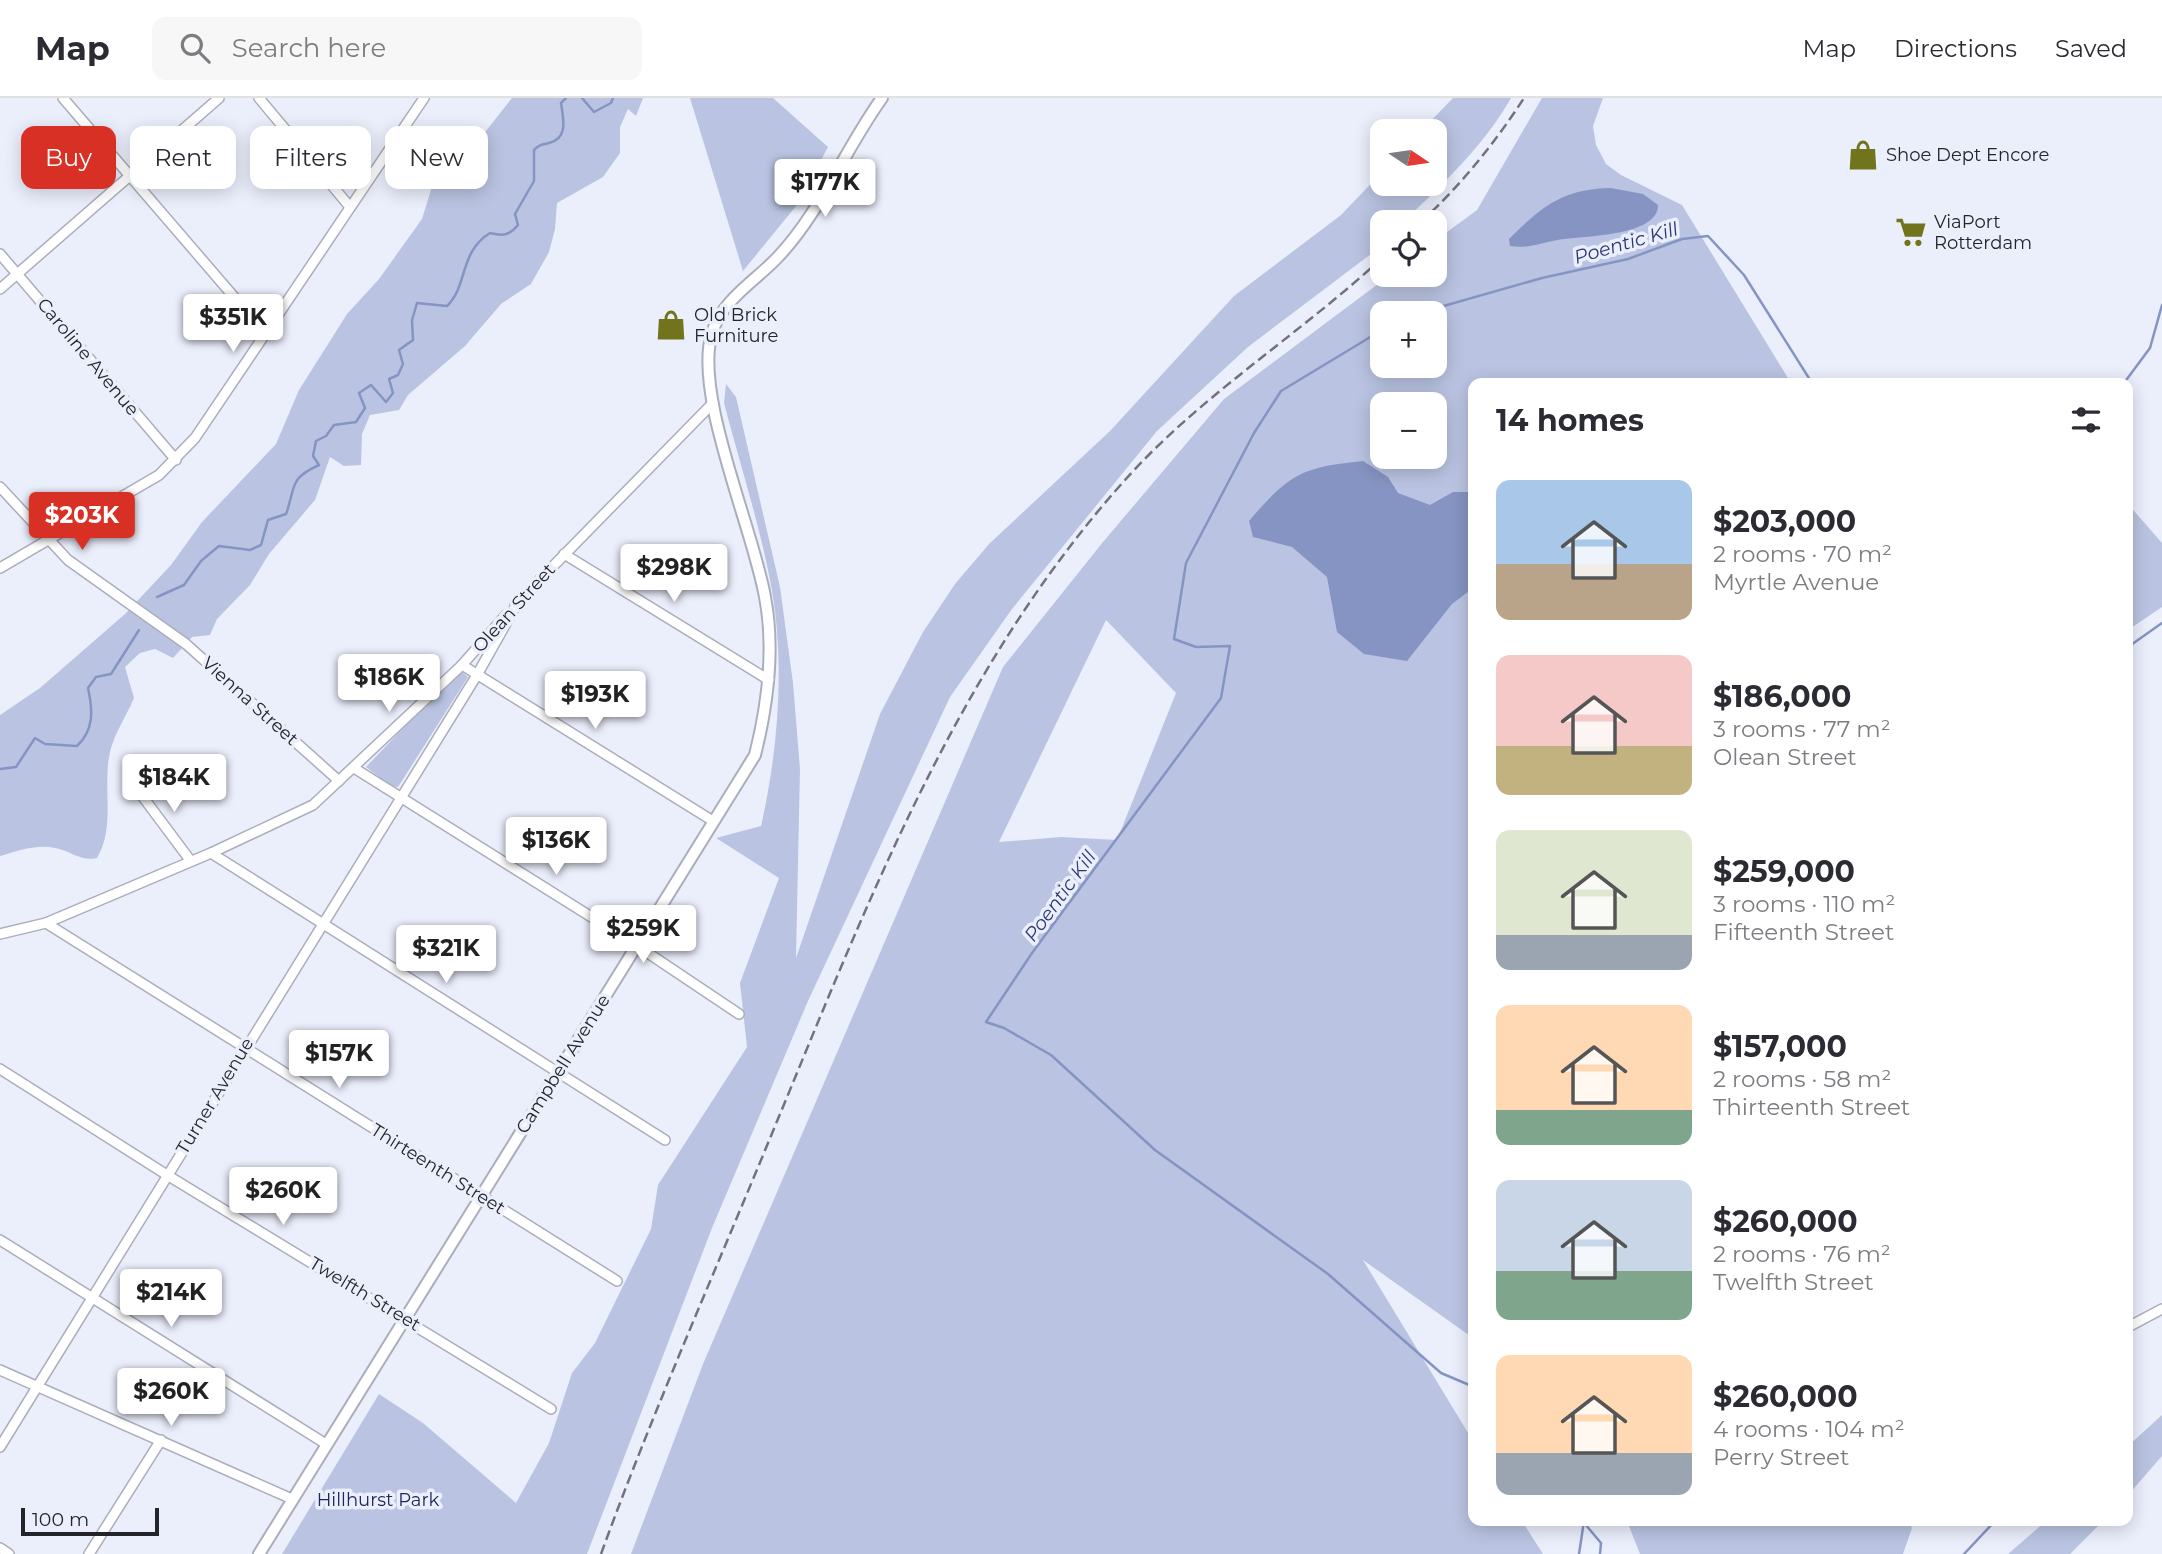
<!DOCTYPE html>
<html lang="en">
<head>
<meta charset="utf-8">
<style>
  body { margin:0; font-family:Montserrat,sans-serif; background:#f7f7f7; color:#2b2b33; height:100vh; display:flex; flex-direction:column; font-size:26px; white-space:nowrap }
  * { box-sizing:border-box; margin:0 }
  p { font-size:23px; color:#7c7c81 }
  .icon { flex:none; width:38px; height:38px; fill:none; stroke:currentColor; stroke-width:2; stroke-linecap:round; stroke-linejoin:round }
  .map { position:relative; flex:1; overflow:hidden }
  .sheet { position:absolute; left:1468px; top:280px; width:665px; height:1148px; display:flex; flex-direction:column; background:#fff; border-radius:14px; box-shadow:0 4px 18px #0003 }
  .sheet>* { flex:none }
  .hud { position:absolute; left:21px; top:28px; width:665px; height:63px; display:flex; gap:14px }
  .needle { width:46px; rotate:103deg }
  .buttons { position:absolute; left:1370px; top:21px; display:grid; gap:14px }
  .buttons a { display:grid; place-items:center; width:77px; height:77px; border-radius:14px; background:#fff; box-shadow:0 4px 18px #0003; font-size:35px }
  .scale { position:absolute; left:21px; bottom:18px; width:138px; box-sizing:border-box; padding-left:7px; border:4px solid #23252a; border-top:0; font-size:19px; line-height:24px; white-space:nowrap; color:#23252a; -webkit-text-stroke:5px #ebeffc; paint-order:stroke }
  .price { position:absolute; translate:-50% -60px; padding:0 16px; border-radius:7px; background:#fff; color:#222; font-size:23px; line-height:46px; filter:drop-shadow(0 2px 4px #0008) }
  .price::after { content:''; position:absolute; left:50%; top:42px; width:21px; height:16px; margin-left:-10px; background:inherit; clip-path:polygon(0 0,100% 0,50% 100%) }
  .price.active { background:#d93025; color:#fff }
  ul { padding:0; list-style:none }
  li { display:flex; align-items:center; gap:21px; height:175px; padding:0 28px }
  li span { display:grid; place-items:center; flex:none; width:196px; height:140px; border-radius:14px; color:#555 }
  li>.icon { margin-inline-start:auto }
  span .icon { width:84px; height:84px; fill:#fffc; stroke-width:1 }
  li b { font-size:30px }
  h2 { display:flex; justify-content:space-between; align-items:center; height:84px; padding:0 28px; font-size:30px }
  .pill { padding:0 24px; border-radius:14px; background:#fff; box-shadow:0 4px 18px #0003; font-size:24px; line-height:63px }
  .pill.active { background:#d93025; color:#fff }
  header { display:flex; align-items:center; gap:42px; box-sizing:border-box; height:98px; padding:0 35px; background:#fff; border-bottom:2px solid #e1e1e2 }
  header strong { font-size:33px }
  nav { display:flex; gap:38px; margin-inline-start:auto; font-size:24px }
  .search { width:490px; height:63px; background:#f7f7f7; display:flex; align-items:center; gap:18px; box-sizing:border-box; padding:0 24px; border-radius:14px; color:#7c7c81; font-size:26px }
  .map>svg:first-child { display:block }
  .green { fill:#bac4e2; fill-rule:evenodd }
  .water { fill:#8594c2 }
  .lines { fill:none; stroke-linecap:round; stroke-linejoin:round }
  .stream { stroke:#8594c2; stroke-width:2.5 }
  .minor-casing { stroke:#aaaebb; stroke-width:12 }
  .tertiary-casing { stroke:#aaaebb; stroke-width:14 }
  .minor { stroke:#fff; stroke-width:9 }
  .tertiary { stroke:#fff; stroke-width:10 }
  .rail { stroke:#71737c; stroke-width:2.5; stroke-dasharray:10 5; stroke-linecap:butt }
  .labels { text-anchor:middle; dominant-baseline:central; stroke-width:7; stroke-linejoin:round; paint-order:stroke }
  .poi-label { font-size:18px; fill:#23252a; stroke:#ebeffc; text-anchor:start }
  .street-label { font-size:18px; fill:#23252a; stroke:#ebeffc }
  .park-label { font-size:18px; fill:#1d2860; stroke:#ebeffc }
  .water-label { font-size:19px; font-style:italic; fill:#2b3872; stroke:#ebeffc }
</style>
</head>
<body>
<header>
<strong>Map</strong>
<div class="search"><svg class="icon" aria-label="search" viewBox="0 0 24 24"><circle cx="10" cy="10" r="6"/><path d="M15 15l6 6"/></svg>Search here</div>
<nav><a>Map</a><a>Directions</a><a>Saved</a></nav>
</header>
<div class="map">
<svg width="2162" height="1456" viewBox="0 0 2162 1456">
  <rect width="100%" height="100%" fill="#ebeffc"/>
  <!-- green -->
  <g class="green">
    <path d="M512 0H643L636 18 628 11 620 29V55L603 79 557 105 555 131 549 154 531 186 501 206 465 248 408 297 399 312 370 317 362 336 361 367 344 368 330 359 315 402 269 456 250 487 217 521 210 537 192 539 173 560 155 551 140 555 125 569 134 600C127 617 114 636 110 654 102 690 116 728 97 760 80 764 72 753 55 750 35 746 19 753 0 758V617L40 590 125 516 171 467 202 424 276 346 299 292 347 216 379 181 422 121 437 72 486 33Z"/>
    <path d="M690 0H773L828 49 796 108 743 173Z"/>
    <path d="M1453 0H1511C1483 49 1443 86 1403 124H1382V144L1371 156 1248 249 1157 333 1012 511 950 599 808 903 712 1130 587 1456H282L379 1296 423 1325 516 1405 549 1345 572 1275 595 1245 651 1131 658 1087 747 949 740 885 779 780 716 740 761 728C778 653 785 568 772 493 761 430 740 367 724 305L726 286 736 299 780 489 793 585 800 671 796 860 880 616 923 534 955 486 989 446 1110 333 1234 198 1341 117 1382 74V86H1435V33H1421Z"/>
    <path d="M1542 0H1603L1593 28 1596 47 1606 66 1621 77 1682 107 1791 285H1474L1473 1240 1363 1162 1473 1343 1474 1423H1522L1543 1456H631L703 1266 1003 569 1103 444 1224 301 1390 177H1435V143L1477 112ZM1382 215H1435V268H1382ZM1382 306H1435V359H1382ZM1106 522 1176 595 1117 742 1061 739 999 744Z"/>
    <path d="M2128 406 2162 445V509L2128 532Z"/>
    <path d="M462 574 468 579 398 689 391 688 366 669 456 575Z"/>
    <path d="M2162 1317V1358L2128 1397V1348Z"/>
    <path d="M1627 1423H1908L1912 1430 1903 1456H1640Z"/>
    <path d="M2046 1423H2103L2070 1456H2008Z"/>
  </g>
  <!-- water -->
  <g class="water">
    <path d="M1611 90 1643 96 1658 107C1659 139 1580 138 1558 142 1541 145 1527 151 1510 148L1509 141C1542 108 1563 91 1611 90Z"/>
    <path d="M1363 363 1388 379 1398 395 1430 407 1453 394H1473V490L1452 506 1407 563 1364 556 1337 534 1327 479 1292 449 1253 439 1249 423C1289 376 1302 369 1363 363Z"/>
  </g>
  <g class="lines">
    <!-- stream -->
    <g class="stream">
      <path d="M582 0 594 14 611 5 613 0"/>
      <path d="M1419 215 1542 180 1628 161 1682 141 1708 138 1744 177 1812 285"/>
      <path d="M1382 232 1281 293 1254 335 1186 465 1174 541 1196 549 1230 548 1221 600 1032 855 986 924 1004 930 1051 957 1155 1052 1328 1176 1441 1275 1474 1289"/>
      <path d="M2124 285 2150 250 2162 207"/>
      <path d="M157 499 184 487 201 463 219 448 250 452 261 447 268 422 286 416C296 389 288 381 319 367L313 358 316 343 326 338 334 327 356 324 365 310 359 295 371 287 386 304 393 295 389 281 398 277 403 266 399 252 413 242 412 222 417 205 447 208C468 188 459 154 490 135 503 138 509 138 518 127L515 116 534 83V52C540 46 542 47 549 45 569 40 563 20 561 5L566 0"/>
      <path d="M2128 549 2162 525"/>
      <path d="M0 671 16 669 35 640 45 646 77 648C94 632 93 613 88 590L96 579 111 576 139 532"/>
      <path d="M1585 1426 1601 1445 1600 1456"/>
      <path d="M1579 1456 1584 1423"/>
      <path d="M1964 1456 1995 1423"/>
    </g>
    <!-- minor casing -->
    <g class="minor-casing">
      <g id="minor">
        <path d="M63 0 265 235"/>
        <path d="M259 0 350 109"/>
        <path d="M0 156 176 362"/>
        <path d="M0 191 219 0"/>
        <path d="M0 389 68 462 186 546 339 683"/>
        <path d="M564 456 769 582"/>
        <path d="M0 470 159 377 195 340 424 0"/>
        <path d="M515 507 713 305"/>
        <path d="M462 567 713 723"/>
        <path d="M354 670 636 847 739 916"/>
        <path d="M134 687 190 762"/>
        <path d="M211 755 665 1042"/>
        <path d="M46 825 617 1183"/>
        <path d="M0 836 46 825 211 755 313 707 462 567 506 517"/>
        <path d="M0 971 167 1077 551 1311"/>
        <path d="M0 1142 326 1346"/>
        <path d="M2128 1229 2162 1211"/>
        <path d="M0 1272 292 1401"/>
        <path d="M0 1349 477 577 518 504"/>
        <path d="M0 1450 9 1456"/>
        <path d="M89 1456 161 1342"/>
      </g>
    </g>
    <!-- tertiary casing -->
    <g class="tertiary-casing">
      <path id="tertiary" d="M259 1456 755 657C768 605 775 551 765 499 753 430 693 296 712 235 722 202 754 184 777 160 821 114 845 51 882 0"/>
    </g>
    <!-- minor -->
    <use href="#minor" class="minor"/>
    <!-- tertiary -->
    <use href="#tertiary" class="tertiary"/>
    <!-- rail -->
    <g class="rail">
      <path d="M1421 124C1460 88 1495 45 1524 0"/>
      <path d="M601 1456C653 1313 715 1174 773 1033 868 804 957 569 1125 382 1201 297 1299 237 1382 160"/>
    </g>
  </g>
  <!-- icons -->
  <defs>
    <g id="shop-bare" transform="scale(2.415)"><path d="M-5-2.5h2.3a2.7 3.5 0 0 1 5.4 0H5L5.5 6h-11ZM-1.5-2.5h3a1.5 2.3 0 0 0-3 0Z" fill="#71741b" stroke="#ebeffc" stroke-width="2.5" paint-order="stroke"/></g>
    <g id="supermarket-bare" transform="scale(2.415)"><path d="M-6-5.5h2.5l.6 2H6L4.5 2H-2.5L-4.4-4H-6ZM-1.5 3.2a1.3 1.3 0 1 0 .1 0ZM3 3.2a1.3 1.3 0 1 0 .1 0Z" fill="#71741b" stroke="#ebeffc" stroke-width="2.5" paint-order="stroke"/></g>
  </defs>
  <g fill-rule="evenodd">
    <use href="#shop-bare" x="1863" y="57"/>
    <use href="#supermarket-bare" x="1911" y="134"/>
    <use href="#shop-bare" x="671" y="227"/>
  </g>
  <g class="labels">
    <!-- poi labels -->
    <g class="poi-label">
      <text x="1886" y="57">Shoe Dept Encore</text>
      <text x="1934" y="124">ViaPort<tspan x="1934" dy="21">Rotterdam</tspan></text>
      <text x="694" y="217">Old Brick<tspan x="694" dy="21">Furniture</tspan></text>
    </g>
    <!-- street labels -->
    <g class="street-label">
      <text transform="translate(88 259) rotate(50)">Caroline Avenue</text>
      <text transform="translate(514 510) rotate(-48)">Olean Street</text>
      <text transform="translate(250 603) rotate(42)">Vienna Street</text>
      <text transform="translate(563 966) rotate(-58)">Campbell Avenue</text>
      <text transform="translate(215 998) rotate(-59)">Turner Avenue</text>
      <text transform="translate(438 1071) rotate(32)">Thirteenth Street</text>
      <text transform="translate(365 1196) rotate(31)">Twelfth Street</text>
    </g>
    <!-- park labels -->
    <g class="park-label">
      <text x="378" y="1402">Hillhurst Park</text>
    </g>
    <!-- water labels -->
    <g class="water-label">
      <text transform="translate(1626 145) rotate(-16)">Poentic Kill</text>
      <text transform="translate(1060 798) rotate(-54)">Poentic Kill</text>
    </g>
  </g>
</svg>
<div class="buttons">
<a><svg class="needle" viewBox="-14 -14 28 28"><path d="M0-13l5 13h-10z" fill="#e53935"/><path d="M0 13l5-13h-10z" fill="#7c7c81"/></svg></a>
<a><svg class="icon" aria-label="locate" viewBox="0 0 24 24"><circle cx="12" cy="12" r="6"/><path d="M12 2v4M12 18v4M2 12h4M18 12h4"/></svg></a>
<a>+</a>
<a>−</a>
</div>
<div class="scale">100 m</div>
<b class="price" style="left:825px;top:121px">$177K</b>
<b class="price" style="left:233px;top:256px">$351K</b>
<b class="price active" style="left:82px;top:454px">$203K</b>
<b class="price" style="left:674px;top:506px">$298K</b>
<b class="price" style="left:389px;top:616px">$186K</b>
<b class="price" style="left:595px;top:633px">$193K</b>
<b class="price" style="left:174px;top:716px">$184K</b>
<b class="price" style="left:556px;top:779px">$136K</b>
<b class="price" style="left:643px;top:867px">$259K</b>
<b class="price" style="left:446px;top:887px">$321K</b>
<b class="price" style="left:339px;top:992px">$157K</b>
<b class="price" style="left:283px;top:1129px">$260K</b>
<b class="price" style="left:171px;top:1231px">$214K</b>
<b class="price" style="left:171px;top:1330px">$260K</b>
<div class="hud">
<a class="pill active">Buy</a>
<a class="pill">Rent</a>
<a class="pill">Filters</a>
<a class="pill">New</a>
</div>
<section class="sheet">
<h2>14 homes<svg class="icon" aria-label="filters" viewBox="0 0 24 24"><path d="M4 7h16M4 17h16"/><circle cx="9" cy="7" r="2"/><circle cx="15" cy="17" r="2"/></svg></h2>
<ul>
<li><span style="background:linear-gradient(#a9c7e8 60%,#b9a48a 0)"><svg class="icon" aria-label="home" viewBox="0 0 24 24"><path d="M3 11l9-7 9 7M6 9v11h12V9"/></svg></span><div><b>$203,000</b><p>2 rooms · 70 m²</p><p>Myrtle Avenue</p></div></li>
<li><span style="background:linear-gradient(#f6c9c9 65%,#c2b280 0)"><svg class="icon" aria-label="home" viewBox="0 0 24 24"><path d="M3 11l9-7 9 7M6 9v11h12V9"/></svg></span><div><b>$186,000</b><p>3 rooms · 77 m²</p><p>Olean Street</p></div></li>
<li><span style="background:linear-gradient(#dfe7d0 75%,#9aa5b1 0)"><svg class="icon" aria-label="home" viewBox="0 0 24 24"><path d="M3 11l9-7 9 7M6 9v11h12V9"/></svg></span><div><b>$259,000</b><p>3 rooms · 110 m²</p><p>Fifteenth Street</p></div></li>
<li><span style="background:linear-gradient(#ffd9b3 75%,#7fa58c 0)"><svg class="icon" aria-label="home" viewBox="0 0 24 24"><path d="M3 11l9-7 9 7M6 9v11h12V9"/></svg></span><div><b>$157,000</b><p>2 rooms · 58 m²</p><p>Thirteenth Street</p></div></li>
<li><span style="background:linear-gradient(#c9d6e8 65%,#7fa58c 0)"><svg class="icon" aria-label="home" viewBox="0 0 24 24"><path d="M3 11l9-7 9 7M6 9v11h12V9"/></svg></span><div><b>$260,000</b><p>2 rooms · 76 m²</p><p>Twelfth Street</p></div></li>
<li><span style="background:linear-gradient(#ffd9b3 70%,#9aa5b1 0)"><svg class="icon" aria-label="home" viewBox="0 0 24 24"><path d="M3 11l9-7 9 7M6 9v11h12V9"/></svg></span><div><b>$260,000</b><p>4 rooms · 104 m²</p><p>Perry Street</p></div></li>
</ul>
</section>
</div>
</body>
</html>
